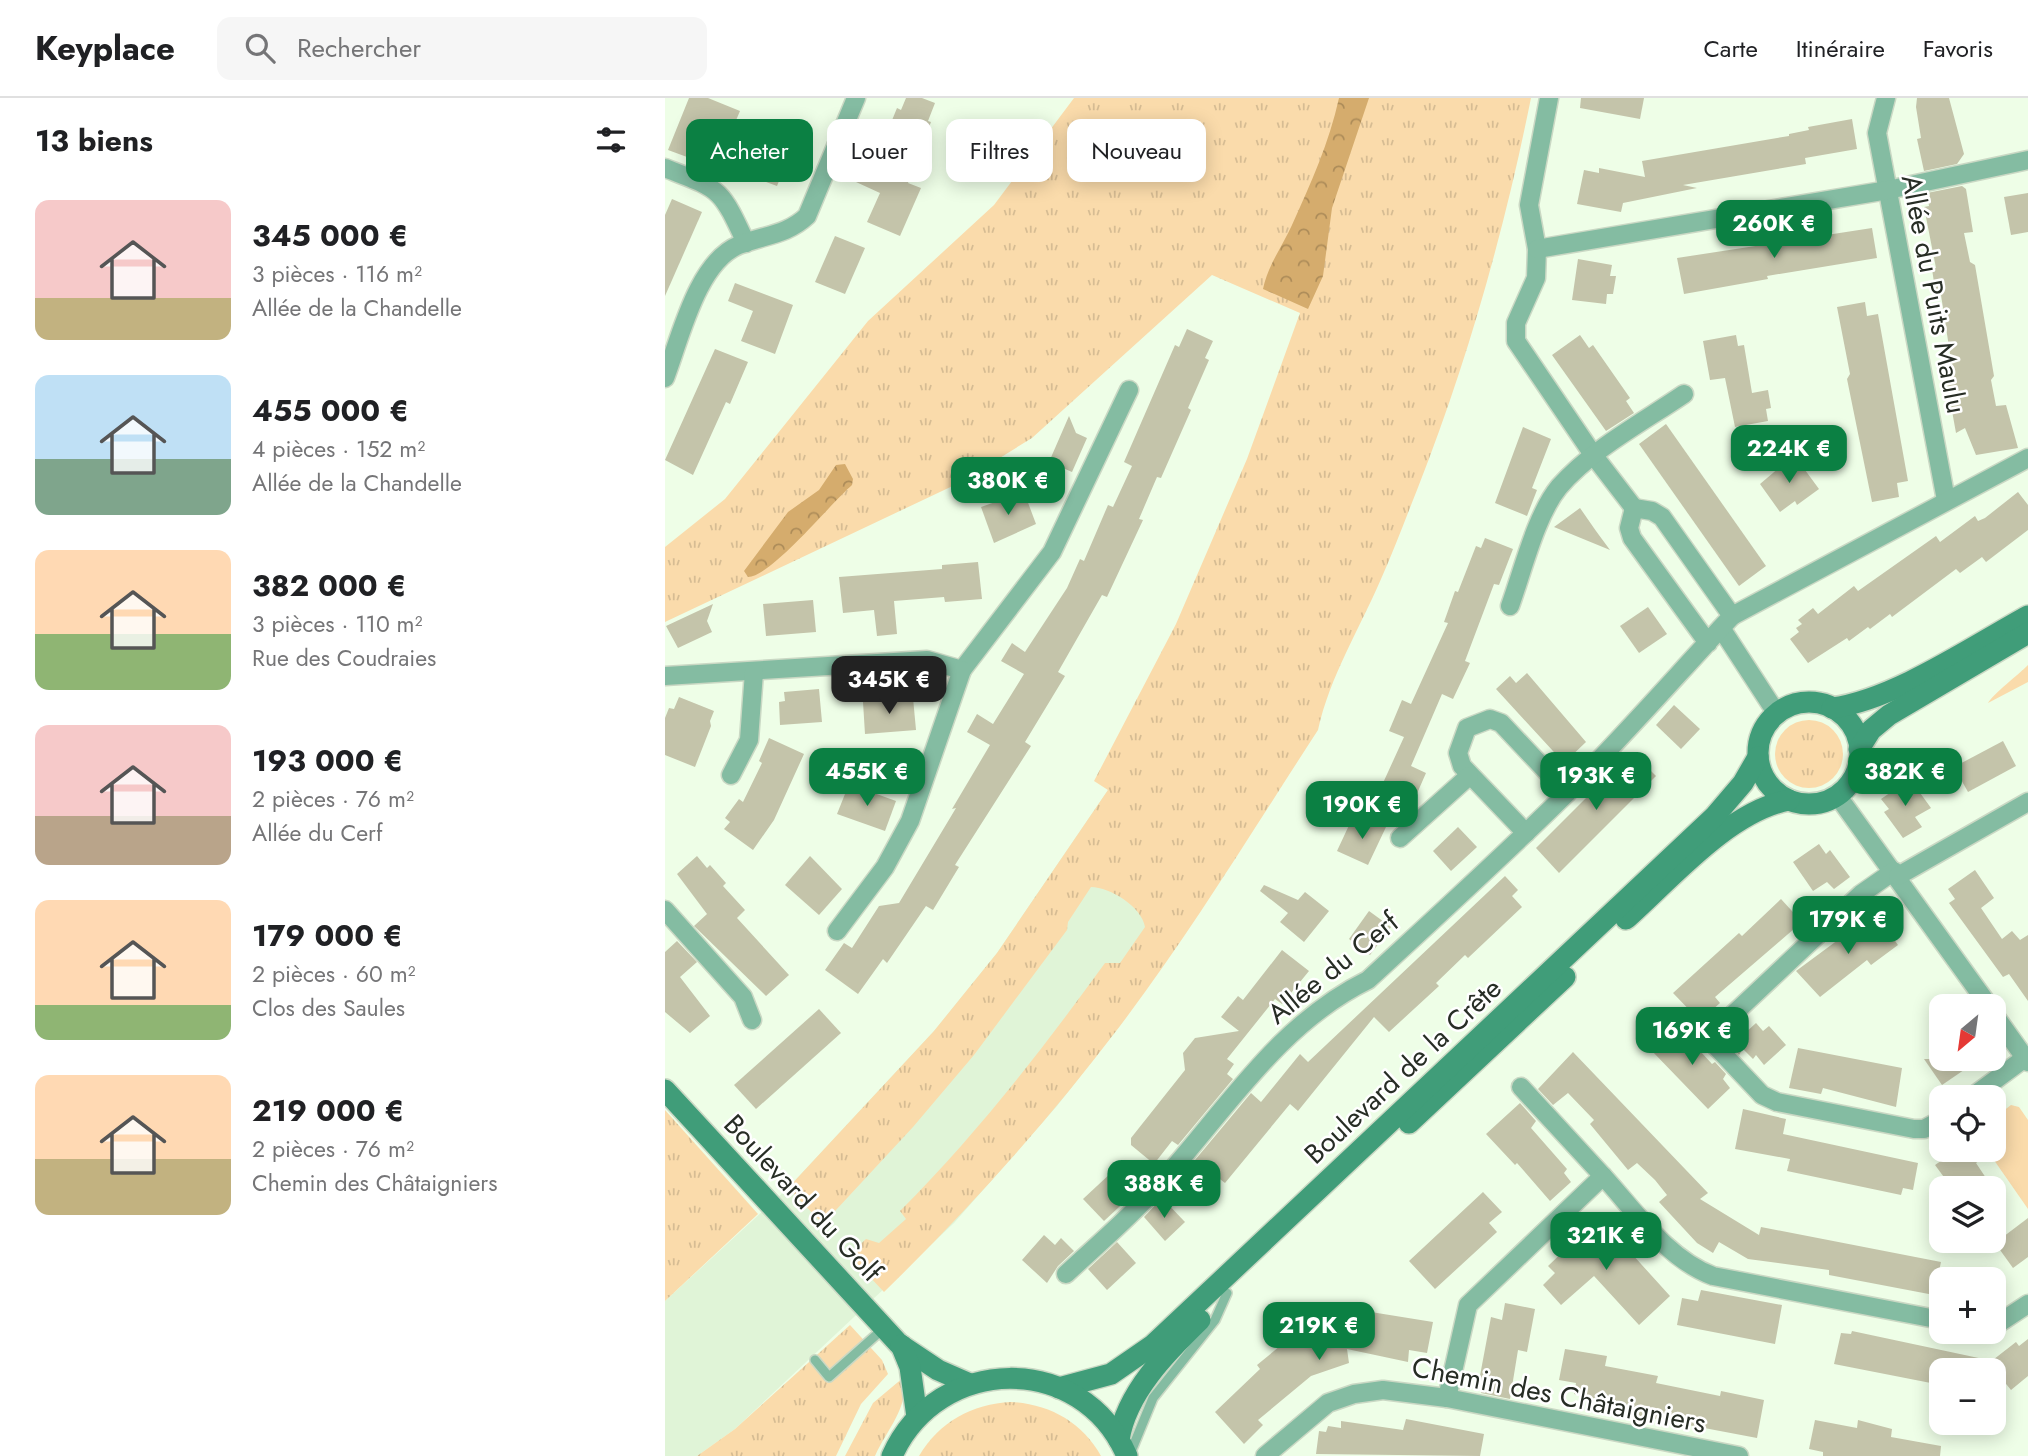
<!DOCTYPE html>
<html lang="fr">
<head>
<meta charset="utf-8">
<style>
  body { margin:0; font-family:Jost,sans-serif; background:#f6f6f6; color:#202124; height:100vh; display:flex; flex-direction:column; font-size:26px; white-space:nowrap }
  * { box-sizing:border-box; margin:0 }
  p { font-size:23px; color:#757577 }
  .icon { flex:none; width:38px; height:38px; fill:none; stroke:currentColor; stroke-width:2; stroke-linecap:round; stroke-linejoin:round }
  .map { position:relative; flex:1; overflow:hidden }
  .drawer { display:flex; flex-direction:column; background:#fff; width:665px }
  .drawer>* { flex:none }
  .hud { position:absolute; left:21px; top:21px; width:665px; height:63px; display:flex; gap:14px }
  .needle { width:46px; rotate:209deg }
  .fabs { position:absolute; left:1264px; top:896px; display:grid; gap:14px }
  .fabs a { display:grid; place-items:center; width:77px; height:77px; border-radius:14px; background:#fff; box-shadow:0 4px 18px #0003; font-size:35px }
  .price { position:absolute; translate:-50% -60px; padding:0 16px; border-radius:14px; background:#0b8043; color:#fff; font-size:23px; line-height:46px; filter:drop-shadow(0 2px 4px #0008) }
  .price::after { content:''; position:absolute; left:50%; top:42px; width:21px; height:16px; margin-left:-10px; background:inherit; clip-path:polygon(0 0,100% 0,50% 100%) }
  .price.current { background:#222; color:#fff }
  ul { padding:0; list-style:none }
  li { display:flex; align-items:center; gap:21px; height:175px; padding:0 35px }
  li span { display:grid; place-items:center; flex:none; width:196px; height:140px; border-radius:14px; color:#555 }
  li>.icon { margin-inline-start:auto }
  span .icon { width:84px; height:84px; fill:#fffc; stroke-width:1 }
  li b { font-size:30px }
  h2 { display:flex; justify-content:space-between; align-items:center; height:84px; padding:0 35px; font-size:30px }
  .chip { padding:0 24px; border-radius:14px; background:#fff; box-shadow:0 4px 18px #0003; font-size:24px; line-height:63px }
  .chip.current { background:#0b8043; color:#fff }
  header { display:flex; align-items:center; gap:42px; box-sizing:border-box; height:98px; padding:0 35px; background:#fff; border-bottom:2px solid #e0e0e0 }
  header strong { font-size:33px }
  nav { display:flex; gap:38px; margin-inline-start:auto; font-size:24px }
  .search { width:490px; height:63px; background:#f6f6f6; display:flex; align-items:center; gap:18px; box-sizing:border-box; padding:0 24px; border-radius:14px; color:#757577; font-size:26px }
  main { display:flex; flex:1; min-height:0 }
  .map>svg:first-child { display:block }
  .built { fill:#e0f4d7 }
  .grass { fill:url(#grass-tufts) }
  .forest { fill:url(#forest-crowns) }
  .park { fill:#fadbab }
  .building { fill:#c4c4aa }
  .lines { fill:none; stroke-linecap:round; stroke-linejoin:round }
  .lane-casing { stroke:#cad8c4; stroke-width:12 }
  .street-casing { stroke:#cad8c4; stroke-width:21 }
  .secondary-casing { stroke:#cad8c4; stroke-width:24 }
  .lane { stroke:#84bca2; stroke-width:9 }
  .street { stroke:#84bca2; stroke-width:18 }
  .secondary { stroke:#409d79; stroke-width:21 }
  .labels { text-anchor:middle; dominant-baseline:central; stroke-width:5; stroke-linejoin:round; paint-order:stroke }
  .street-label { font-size:28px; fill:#272d25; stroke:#fff }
</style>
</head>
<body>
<header>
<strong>Keyplace</strong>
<div class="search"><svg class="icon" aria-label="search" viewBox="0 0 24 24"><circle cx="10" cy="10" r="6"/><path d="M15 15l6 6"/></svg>Rechercher</div>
<nav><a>Carte</a><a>Itinéraire</a><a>Favoris</a></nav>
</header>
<main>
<section class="drawer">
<h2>13 biens<svg class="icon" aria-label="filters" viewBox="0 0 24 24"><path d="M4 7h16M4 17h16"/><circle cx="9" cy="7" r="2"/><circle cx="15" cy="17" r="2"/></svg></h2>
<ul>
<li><span style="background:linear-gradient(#f6c9c9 70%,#c2b280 0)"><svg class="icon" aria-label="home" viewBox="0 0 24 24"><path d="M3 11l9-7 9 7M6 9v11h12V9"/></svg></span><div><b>345 000 €</b><p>3 pièces · 116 m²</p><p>Allée de la Chandelle</p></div></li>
<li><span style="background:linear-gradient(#bfe0f5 60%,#7fa58c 0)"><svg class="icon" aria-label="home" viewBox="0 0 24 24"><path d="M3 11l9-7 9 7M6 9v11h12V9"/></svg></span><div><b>455 000 €</b><p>4 pièces · 152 m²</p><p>Allée de la Chandelle</p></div></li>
<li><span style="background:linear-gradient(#ffd9b3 60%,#8fb573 0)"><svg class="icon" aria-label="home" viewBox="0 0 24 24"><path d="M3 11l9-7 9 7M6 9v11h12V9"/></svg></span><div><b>382 000 €</b><p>3 pièces · 110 m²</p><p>Rue des Coudraies</p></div></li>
<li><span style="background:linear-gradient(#f6c9c9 65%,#b9a48a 0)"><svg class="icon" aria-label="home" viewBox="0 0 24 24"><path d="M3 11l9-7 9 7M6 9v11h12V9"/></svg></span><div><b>193 000 €</b><p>2 pièces · 76 m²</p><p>Allée du Cerf</p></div></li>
<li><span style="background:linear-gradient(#ffd9b3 75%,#8fb573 0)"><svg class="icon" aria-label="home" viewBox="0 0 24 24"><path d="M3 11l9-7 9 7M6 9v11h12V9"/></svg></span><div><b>179 000 €</b><p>2 pièces · 60 m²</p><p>Clos des Saules</p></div></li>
<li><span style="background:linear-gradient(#ffd9b3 60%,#c2b280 0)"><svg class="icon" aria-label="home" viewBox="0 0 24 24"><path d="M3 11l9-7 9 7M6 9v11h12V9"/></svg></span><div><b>219 000 €</b><p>2 pièces · 76 m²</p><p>Chemin des Châtaigniers</p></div></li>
</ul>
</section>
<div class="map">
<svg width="1363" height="1358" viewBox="0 0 1363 1358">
  <defs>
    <pattern id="grass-tufts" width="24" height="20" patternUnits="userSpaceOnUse" patternTransform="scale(1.75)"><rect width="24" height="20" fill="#fadbab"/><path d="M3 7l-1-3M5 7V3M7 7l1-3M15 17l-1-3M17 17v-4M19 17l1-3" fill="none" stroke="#d6bc93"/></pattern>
    <pattern id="forest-crowns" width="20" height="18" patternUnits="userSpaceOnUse" patternTransform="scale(1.75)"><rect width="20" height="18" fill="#d5ac6d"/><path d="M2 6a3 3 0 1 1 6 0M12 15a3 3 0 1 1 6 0" fill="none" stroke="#ad8c59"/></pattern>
  </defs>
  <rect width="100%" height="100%" fill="#eefee7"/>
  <!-- built -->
  <path class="built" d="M443 692 532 818 456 926 392 1008 289 1125 70 1331 32 1358H0V1203L123 1090 269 933 332 855Z"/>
  <!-- grass -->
  <g class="grass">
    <path d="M409 0H866C839 134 802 265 752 392 740 422 729 452 716 481 694 532 665 578 653 632 588 732 526 834 455 928 383 1023 304 1111 219 1194L184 1157 201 1141 214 1145 241 1121 235 1113C311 1037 377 952 440 865H455L480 829C477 809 445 789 426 789L403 824 402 832 309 957 248 1029 158 1126 123 1090 269 933 332 855 443 692 429 683 511 526 582 361 635 215 547 177 367 340 294 385 0 524V449L60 401 203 223 329 107Z"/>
    <path d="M1363 567V584L1323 605C1328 596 1353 577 1363 567Z"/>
    <circle cx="1144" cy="656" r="34"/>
    <path d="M0 1012 93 1116 0 1203Z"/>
    <path d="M185 1227 217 1262 223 1276 196 1306 171 1358H32L70 1331Z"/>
    <path d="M239 1279C244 1310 222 1331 210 1358H180L208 1305Z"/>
    <path d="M346 1304C384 1306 417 1324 436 1358H254C274 1324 307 1306 346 1304Z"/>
  </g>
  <!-- forest -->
  <g class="forest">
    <path d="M674 0H704L667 110 658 178 643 211 598 191C603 167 617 149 627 127 646 85 664 45 674 0Z"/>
    <path d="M180 366 188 381 187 387C165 406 107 478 83 479L79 473 123 414 154 392 171 367Z"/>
  </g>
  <!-- park -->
  <path class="park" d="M1346 1007 1354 1009 1363 1022V1111L1322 1052H1328V1021Z"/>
  <!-- building -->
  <g class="building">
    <path d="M24 0H43L75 13 69 27 127 51 112 88 90 80 92 74 83 71 88 57 32 35 22 59 3 52Z"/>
    <path d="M241 0H257L270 5 263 23 266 24 243 85 256 90 235 138 202 124 215 95 191 84 199 65 208 69 232 10 236 12Z"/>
    <path d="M916 0H979L975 21 915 10Z"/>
    <path d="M1252 0H1284L1299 56 1292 66 1259 73 1252 41 1256 40 1251 9Z"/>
    <path d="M1187 21 1192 51 1140 60 1141 66 1018 87 1032 90 958 105 956 114 912 106 919 72 934 75V70L980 79 977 63 1124 38V36L1144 32 1143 29Z"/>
    <path d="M1297 88 1301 91 1308 134 1299 135 1305 164 1310 167 1329 278 1326 282 1331 308 1341 307 1353 350 1311 357 1300 330 1291 335 1280 274 1285 273 1283 263 1286 262 1276 197 1271 198 1267 171 1271 170 1259 109 1264 108 1262 95Z"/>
    <path d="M1363 95V134L1346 137 1339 99Z"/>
    <path d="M7 101 37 114 0 198V117Z"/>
    <path d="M1207 130 1212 160 1102 178 1103 181 1019 196 1012 160Z"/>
    <path d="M170 138 200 150 180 196 150 184Z"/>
    <path d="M913 161 947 167 945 178H951L948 196H942L941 206 907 202Z"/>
    <path d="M70 185 128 207 110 256 76 243 88 213 63 203Z"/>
    <path d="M1200 204 1202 218 1213 216 1243 383 1232 385 1234 399 1207 404 1182 281 1185 276 1172 209Z"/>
    <path d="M522 231 548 243 540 260 544 262 523 310 526 312 496 380 492 379 474 421 478 422 442 499 437 497 393 574 400 578 360 644 366 648 290 767 294 769 268 812 261 808 222 865 218 861 193 896 160 872 179 845 187 850 214 808 234 805 291 710 287 711 325 647 302 634 312 616 328 626 359 576 336 563 347 545 360 554 402 490 415 461 419 463 443 407 448 409 467 368 459 364 510 247 514 249Z"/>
    <path d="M915 237 924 250 928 247 965 300 961 303 969 315 941 333 887 257Z"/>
    <path d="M1071 237 1073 248 1079 247 1087 295 1103 292 1106 310 1101 311 1103 323 1070 329 1060 280 1045 282 1038 243Z"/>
    <path d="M50 251 83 264 65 306 61 304 28 377 0 362Z"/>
    <path d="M404 318 411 335 422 340 407 374 384 364Z"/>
    <path d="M1001 326 1101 468 1074 488 974 346Z"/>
    <path d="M858 329 886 341 867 390 872 392 862 418 830 405Z"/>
    <path d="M1129 357 1154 391 1132 407 1130 403 1115 414 1095 386Z"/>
    <path d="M359 394 371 426 329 445 316 409Z"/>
    <path d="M1353 394 1363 407V432L1321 464 1317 459 1295 475 1291 471 1227 519 1225 516 1205 531 1203 529 1184 543 1182 540 1143 565 1125 541 1134 534 1131 530 1137 526 1133 522 1148 510 1153 516 1189 488 1193 493 1271 438 1275 444 1310 418 1313 423 1320 420Z"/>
    <path d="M915 410 931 433 945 452 889 429Z"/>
    <path d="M820 440 848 451 834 487 829 486 800 563 805 565 788 601 777 596 746 668 761 675 750 700 718 685 739 639 724 633 737 602 746 606 783 525 779 524 790 493 793 494 811 448 816 450Z"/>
    <path d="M313 464 317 501 280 504 279 499 229 503 232 536 212 538 209 512 178 515 174 479 277 471V467Z"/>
    <path d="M148 502 151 534 101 538 98 506Z"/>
    <path d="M48 506 42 523 47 534 13 550 1 528Z"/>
    <path d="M983 509 1002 536 974 555 955 528Z"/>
    <path d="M862 575 921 644 899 665 831 591 845 578 851 585Z"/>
    <path d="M154 591 157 624 115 627 114 604 120 603 119 594Z"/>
    <path d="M14 599 49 613 45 623 46 628 30 669 0 657V620L4 610 9 611Z"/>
    <path d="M248 600 251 632 200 636 198 604Z"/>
    <path d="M1009 607 1035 631 1016 651 991 627Z"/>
    <path d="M104 640 139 656 109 722 88 752 59 731 65 724 60 720 74 701 78 704 97 665 94 663Z"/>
    <path d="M1338 643 1351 668 1303 694 1289 669Z"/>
    <path d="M967 654 991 678 894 775 871 750Z"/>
    <path d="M1245 681 1266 710 1250 719 1257 729 1238 740 1219 714 1224 711 1216 701Z"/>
    <path d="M184 686 231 703 220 733 172 716Z"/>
    <path d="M703 721 721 729 703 767 672 753 686 723 699 729Z"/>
    <path d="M793 729 812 749 786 773 768 753Z"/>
    <path d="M1154 746 1161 756 1165 752 1185 779 1169 791 1162 784 1148 793 1128 764Z"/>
    <path d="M32 758 42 770 45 767 61 785 58 788 80 812 72 820 124 877 101 898 29 828 42 816 12 776Z"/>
    <path d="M145 758 177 791 154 817 120 787Z"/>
    <path d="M1310 772 1329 800 1316 810 1337 841 1347 833 1355 842 1363 837V903L1344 876 1338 879 1284 805 1290 801 1283 791Z"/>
    <path d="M840 778 853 792 847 798 857 809 803 860 800 857 771 885 774 888 724 934 709 919 633 1013 625 1006 560 1085 530 1062 586 995 596 1004 635 956 643 964Z"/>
    <path d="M599 787 633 802 640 794 664 813 639 844 615 824 623 815 595 793Z"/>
    <path d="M1116 801 1137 824 1050 899 1055 905 1035 923 1008 895 1074 835 1077 838Z"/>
    <path d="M704 813 726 829 705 857 684 841Z"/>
    <path d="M1213 819 1233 847 1206 867 1202 862 1155 899 1131 873 1200 822 1203 826Z"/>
    <path d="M12 843 32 864 15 879 45 918 25 935 0 914V854Z"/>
    <path d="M617 852 644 873 617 906 610 901 562 961 569 966 562 976 568 981 513 1047 507 1043 489 1066 466 1047V1040L520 972 518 955 530 940 574 933 556 919 573 898 578 902Z"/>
    <path d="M154 911 176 935 91 1011 69 987Z"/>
    <path d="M1091 925 1098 933 1104 928 1121 947 1099 967 1091 957 1088 961 1078 951 1074 957 1066 948Z"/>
    <path d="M1012 928 1047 966 1050 964 1061 976 1058 981 1065 990 1043 1011 986 952Z"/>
    <path d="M1133 950 1237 970 1231 1009 1158 990 1156 996 1124 990Z"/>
    <path d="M908 954 1043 1095 1035 1101 1094 1137 1096 1129 1276 1164 1269 1197 1164 1177V1172L1083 1161 1054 1144 1048 1155 1032 1145 994 1104 1002 1097 990 1082 972 1065 963 1072 925 1026 929 1022 903 995 888 1007 873 991Z"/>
    <path d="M1259 961H1315L1277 987Z"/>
    <path d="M855 1005 871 1023 866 1030 902 1071 899 1075 906 1084 885 1103 852 1065 850 1067 821 1036Z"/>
    <path d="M1078 1011 1121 1021 1118 1036 1253 1065 1248 1092 1238 1090 1236 1097 1122 1073 1125 1061 1070 1051Z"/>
    <path d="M1292 1052H1329L1311 1065 1321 1080 1306 1090H1287L1270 1067Z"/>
    <path d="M447 1074 468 1096 439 1123 418 1101Z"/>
    <path d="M818 1094 837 1114 824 1125 832 1134 770 1191 744 1163Z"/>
    <path d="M497 1100 520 1124 500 1143 479 1119Z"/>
    <path d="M942 1119 962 1141 957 1145 1005 1198 974 1227 929 1178 896 1207 878 1187 890 1175 883 1168 930 1123 934 1127Z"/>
    <path d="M1363 1120V1159L1348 1170 1330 1145Z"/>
    <path d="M379 1137 390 1147 396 1140 409 1153 393 1168 382 1185 357 1162Z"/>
    <path d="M452 1144 471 1165 442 1192 423 1171Z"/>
    <path d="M1036 1192 1117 1207 1110 1246 1012 1227 1017 1200 1033 1203Z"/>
    <path d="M840 1205 870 1211 862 1254 853 1252 845 1301 816 1295 818 1284 814 1283 826 1219 837 1222Z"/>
    <path d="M706 1214 768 1224 762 1255 744 1252 743 1264 682 1251 684 1265 646 1278 593 1322 598 1327 579 1346 550 1314 595 1271 592 1267 649 1220 660 1217 664 1230 705 1218Z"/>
    <path d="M1187 1233 1323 1262 1322 1272H1276V1287L1169 1266 1176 1235 1186 1236Z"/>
    <path d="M1363 1241V1278L1346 1292 1324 1265 1351 1244 1354 1248Z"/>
    <path d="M900 1251 942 1258 940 1268 993 1278 991 1285 1055 1298 1056 1293 1099 1302 1092 1340 960 1315 961 1307 909 1296 911 1285 894 1282Z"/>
    <path d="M741 1321 819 1336 815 1358 651 1356 654 1333 661 1334 663 1328 676 1330V1323L738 1332Z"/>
    <path d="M1150 1322 1192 1330 1193 1322 1227 1331 1226 1339 1276 1348 1275 1358H1158V1354L1144 1351Z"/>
  </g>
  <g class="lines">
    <!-- lane casing -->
    <g class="lane-casing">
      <g id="lane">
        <path d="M150 1262 164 1279 219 1230"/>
        <path d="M465 1356 488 1300 550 1222 562 1195"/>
      </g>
    </g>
    <!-- street casing -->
    <g class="street-casing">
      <g id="street">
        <path d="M884 0 864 107 872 151 871 180 851 225V243L929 358 969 410"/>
        <path d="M1221 0 1212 35 1281 402"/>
        <path d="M0 70C56 92 55 89 81 145"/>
        <path d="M872 151 1223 92 1363 62"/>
        <path d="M0 280C15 241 32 164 74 147 99 137 122 137 142 118L191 0"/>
        <path d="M845 508C858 472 871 417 894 389 927 351 978 324 1019 296"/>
        <path d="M1067 518 1363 360"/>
        <path d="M1056 530 1112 616"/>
        <path d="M0 578 262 562 297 572 387 454 464 292"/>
        <path d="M66 677 84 642 89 574"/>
        <path d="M1172 697 1324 908"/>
        <path d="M861 735 797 668 793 655 802 630 825 621 836 625 902 695"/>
        <path d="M735 740 804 678"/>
        <path d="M1229 773 1196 796 1043 940 1097 997 1112 1004 1249 1031H1259L1276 1022"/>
        <path d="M1233 778 1363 704"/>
        <path d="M0 812 78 899 87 922"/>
        <path d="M172 833 220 769 245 723 297 572"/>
        <path d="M1328 915 1363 964"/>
        <path d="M856 989 938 1078"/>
        <path d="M1307 999 1360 960"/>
        <path d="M401 1176C431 1148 463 1121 490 1091 558 1017 611 927 703 882 769 821 836 760 900 697 958 639 1012 577 1067 518L997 419 987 413 969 410 964 430 967 440 1043 545"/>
        <path d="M1328 1229 1363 1206"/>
        <path d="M782 1300 803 1207 938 1078C970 1113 1002 1161 1048 1178L1276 1222"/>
        <path d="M600 1358 663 1305 689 1296 718 1292 782 1300 1074 1358"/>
      </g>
    </g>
    <!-- secondary casing -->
    <g class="secondary-casing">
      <g id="secondary">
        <circle cx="1144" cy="655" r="51"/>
        <path d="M1167 610C1229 602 1308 548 1363 518"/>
        <path d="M1194 651 1206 632 1224 617 1363 535"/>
        <path d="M961 821C1006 781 1064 713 1124 702"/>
        <path d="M0 992 234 1246 273 1272 305 1286"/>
        <path d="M744 1025 900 879"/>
        <path d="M236 1247 245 1269 252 1319"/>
        <path d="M394 1290 446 1276 488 1247 1049 719 1078 685 1093 659"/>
        <path d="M454 1342C461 1295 502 1254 535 1222"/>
        <path d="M227 1358C273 1256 417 1253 462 1358"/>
      </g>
    </g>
    <!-- lane -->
    <use href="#lane" class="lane"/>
    <!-- street -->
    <use href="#street" class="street"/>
    <!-- secondary -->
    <use href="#secondary" class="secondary"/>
  </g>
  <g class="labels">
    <!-- street labels -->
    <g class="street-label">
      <text transform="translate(1269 196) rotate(79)">Allée du Puits Maulu</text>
      <text transform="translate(668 870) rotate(-39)">Allée du Cerf</text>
      <text transform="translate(738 973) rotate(-43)">Boulevard de la Crête</text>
      <text transform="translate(138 1100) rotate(47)">Boulevard du Golf</text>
      <text transform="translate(894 1297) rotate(11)">Chemin des Châtaigniers</text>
    </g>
  </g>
</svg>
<div class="fabs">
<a><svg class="needle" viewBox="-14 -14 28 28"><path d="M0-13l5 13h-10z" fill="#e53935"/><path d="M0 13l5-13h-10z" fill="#757577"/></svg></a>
<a><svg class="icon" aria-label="locate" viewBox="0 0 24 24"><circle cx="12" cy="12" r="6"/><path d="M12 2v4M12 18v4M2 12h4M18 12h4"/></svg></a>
<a><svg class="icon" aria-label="layers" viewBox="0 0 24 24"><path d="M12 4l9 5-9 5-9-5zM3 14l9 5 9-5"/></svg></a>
<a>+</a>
<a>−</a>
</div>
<b class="price" style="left:1109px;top:162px">260K €</b>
<b class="price" style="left:1124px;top:387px">224K €</b>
<b class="price" style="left:343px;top:419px">380K €</b>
<b class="price current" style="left:224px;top:618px">345K €</b>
<b class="price" style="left:202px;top:710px">455K €</b>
<b class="price" style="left:1240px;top:710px">382K €</b>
<b class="price" style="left:931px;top:714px">193K €</b>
<b class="price" style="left:697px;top:743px">190K €</b>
<b class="price" style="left:1183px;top:858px">179K €</b>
<b class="price" style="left:1027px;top:969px">169K €</b>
<b class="price" style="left:499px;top:1122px">388K €</b>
<b class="price" style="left:941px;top:1174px">321K €</b>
<b class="price" style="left:654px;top:1264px">219K €</b>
<div class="hud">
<a class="chip current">Acheter</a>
<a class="chip">Louer</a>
<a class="chip">Filtres</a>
<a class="chip">Nouveau</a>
</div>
</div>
</main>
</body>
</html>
